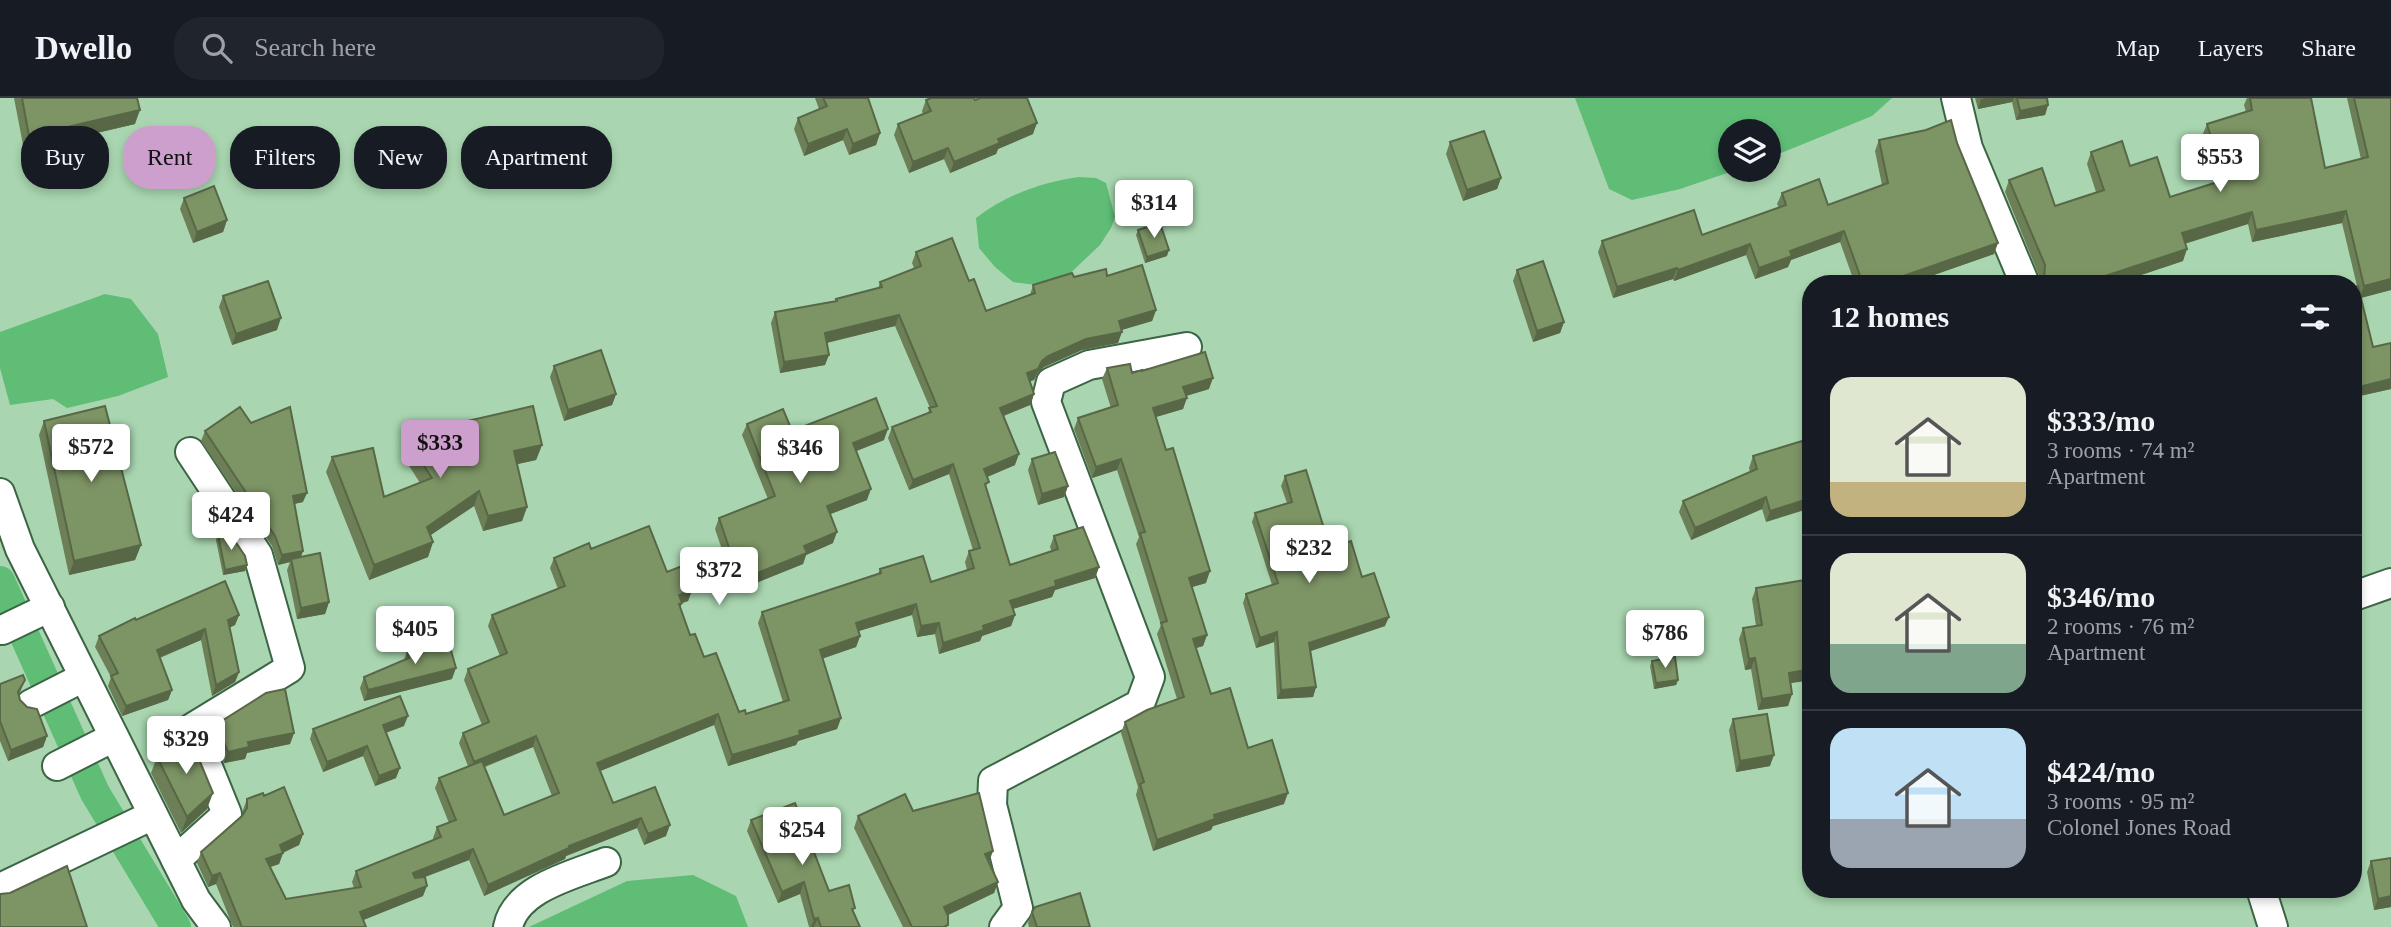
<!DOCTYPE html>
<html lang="en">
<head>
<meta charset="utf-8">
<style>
  body { margin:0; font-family:"Times New Roman",serif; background:#20242c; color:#f1f3f6; height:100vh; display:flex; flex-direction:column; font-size:26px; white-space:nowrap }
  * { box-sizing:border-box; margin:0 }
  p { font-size:23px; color:#9ea1a6 }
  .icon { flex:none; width:38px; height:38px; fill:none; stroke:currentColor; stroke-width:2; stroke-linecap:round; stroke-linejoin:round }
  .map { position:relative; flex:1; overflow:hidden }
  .details { position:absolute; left:1802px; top:177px; width:560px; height:623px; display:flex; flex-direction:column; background:#171b24; border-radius:28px; box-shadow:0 4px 10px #0003 }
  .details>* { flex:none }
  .top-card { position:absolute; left:21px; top:28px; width:665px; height:63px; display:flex; gap:14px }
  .buttons { position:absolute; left:1718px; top:21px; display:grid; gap:14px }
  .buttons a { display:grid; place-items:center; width:63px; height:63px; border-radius:50%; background:#171b24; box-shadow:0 4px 10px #0003; font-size:35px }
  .price { position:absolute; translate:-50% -60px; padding:0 16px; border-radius:7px; background:#fff; color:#222; font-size:23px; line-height:46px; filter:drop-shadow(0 2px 4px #0008) }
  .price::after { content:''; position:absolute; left:50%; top:42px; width:21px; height:16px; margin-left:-10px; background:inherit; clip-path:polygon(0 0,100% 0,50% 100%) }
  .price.on { background:#cd9fcd; color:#111 }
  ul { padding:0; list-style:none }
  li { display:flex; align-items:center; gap:21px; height:175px; padding:0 28px }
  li+li { border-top:2px solid #363941 }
  li span { display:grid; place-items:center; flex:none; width:196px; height:140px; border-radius:21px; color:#555 }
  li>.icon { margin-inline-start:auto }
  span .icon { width:84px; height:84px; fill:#fffc; stroke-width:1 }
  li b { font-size:30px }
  h2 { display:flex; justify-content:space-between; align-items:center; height:84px; padding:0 28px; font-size:30px }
  .tag { padding:0 24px; border-radius:28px; background:#171b24; box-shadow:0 4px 10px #0003; font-size:24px; line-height:63px }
  .tag.on { background:#cd9fcd; color:#111 }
  header { display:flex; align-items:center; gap:42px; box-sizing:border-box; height:98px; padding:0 35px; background:#171b24; border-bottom:2px solid #363941 }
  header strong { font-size:33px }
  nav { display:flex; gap:38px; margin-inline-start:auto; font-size:24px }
  .search { width:490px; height:63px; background:#20242c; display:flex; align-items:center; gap:18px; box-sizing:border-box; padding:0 24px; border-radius:28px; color:#9ea1a6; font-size:26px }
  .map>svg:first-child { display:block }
  .water { fill:#5fbd76 }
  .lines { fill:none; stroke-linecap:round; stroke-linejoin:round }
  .canal { stroke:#5fbd76; stroke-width:30 }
  .street-casing { stroke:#3b6544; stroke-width:32 }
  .street { stroke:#fff; stroke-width:28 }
  .wall { fill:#6c7f57; fill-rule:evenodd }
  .shaded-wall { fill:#586847 }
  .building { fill:#7d9465; stroke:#586847; stroke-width:2 }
</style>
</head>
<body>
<header>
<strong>Dwello</strong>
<div class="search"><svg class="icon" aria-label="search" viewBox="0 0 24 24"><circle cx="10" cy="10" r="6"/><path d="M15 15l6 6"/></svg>Search here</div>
<nav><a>Map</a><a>Layers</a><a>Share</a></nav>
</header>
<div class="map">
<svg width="2391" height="829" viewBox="0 0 2391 829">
  <rect width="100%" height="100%" fill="#a9d6b0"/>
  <!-- water -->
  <g class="water">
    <path d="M1575 0H1892L1872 18 1769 60V33H1731V72H1736L1680 91 1632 102 1609 91Z"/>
    <path d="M1079 79 1096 80 1106 85 1115 119 1111 130 1100 147 1063 182 1037 187 1013 184 995 169 979 150 976 120C1006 97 1042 84 1079 79Z"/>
    <path d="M105 196 131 201 158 236 168 279 118 298 67 310 53 301 10 307 0 270V234Z"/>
    <path d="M693 777 736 798 748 829H529L627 783Z"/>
  </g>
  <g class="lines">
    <!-- canal -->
    <path class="canal" d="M0 483 95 695 176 829"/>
    <!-- street casing -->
    <g class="street-casing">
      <g id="street">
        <path d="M1956 0 1968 50 2025 186"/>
        <path d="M0 395 20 451 196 802 216 829"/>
        <path d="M2354 498 2391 485"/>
        <path d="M2 532 50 509"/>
        <path d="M31 606 84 579"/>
        <path d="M57 668 114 639"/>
        <path d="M176 762 227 716 192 630 290 570 258 457 190 354"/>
        <path d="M0 790 153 717"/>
        <path d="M2261 791 2273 829"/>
        <path d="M508 829C516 790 573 777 606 764"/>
        <path d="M1004 829 1018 810 992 707 993 683 1140 606 1150 579 1046 304 1051 284 1089 267 1187 249"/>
      </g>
    </g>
    <!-- street -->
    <use href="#street" class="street"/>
  </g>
  <!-- wall -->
  <g class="wall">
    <path d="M14 0H137L135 26 24 52Z"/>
    <path d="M815 0H868L880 35 876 47 849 57 843 42 804 58 794 31 798 20 819 11Z"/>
    <path d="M1975 0H2047L2048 7 2045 17 2016 22 2012 4 1978 11Z"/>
    <path d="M2247 0H2311L2325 70 2361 61 2347 0H2391V192L2361 200 2373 249 2391 245V291L2355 299 2354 293V189L2357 188 2342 125 2252 144 2248 126 2185 145 2183 163 2114 186H2040V180L2005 94 2009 82 2055 108 2096 94 2087 66 2091 54 2130 68 2170 99 2217 85 2202 38 2207 26 2246 14 2244 7Z"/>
    <path d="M926 2H975L1033 36 998 51 996 56 950 75 944 61 909 75 894 37 898 26 923 16 922 13Z"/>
    <path d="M1879 42 1957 45 1994 156 1908 186H1855L1840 144 1791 162 1788 169 1755 181 1746 157 1674 183 1673 181 1613 200 1598 154 1602 143 1702 137 1779 110 1777 106 1782 95 1828 107 1882 87 1875 53Z"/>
    <path d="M1450 44 1501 80 1497 91 1463 103 1446 56Z"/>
    <path d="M184 100 227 122 223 134 193 145 180 111Z"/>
    <path d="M1138 132 1167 158 1145 165 1136 137Z"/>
    <path d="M916 154 969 183 986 213 1030 197 1033 187 1074 179 1107 178 1156 212 1152 223 1121 232 1118 245 1082 252 1044 269 1038 274 1034 282 1030 283 1034 296 1030 307 1004 318 1015 367 987 379 986 392 1010 467 1052 454 1050 449 1054 438 1099 469 1095 480 1055 492 1052 499 1013 511 1015 517 1011 528 982 538 980 543 939 556 935 536 917 539 912 517 859 533 860 538 856 549 822 560 841 620 837 631 798 643 796 647 728 668 714 627 600 673 613 705 655 689 666 738 644 747 637 730 566 758 565 761 484 798 469 762 425 779 423 798 363 822 366 829H233L216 786 208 789 197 765 201 754 243 716V712L247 701 264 698 303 736 299 747 283 755 279 766 270 769 286 801 354 790 352 784 356 773 434 742 433 740 437 729 449 725 435 690 439 680 468 668 459 645 463 635 482 627 464 582 468 571 500 558 488 528 492 517 558 491 550 470 554 460 591 451 667 474 692 492 688 503 682 505 680 510 690 537 739 614 746 616 783 604 758 525 762 514 878 476 880 471 931 484 967 472 965 464 969 453 973 452 949 376 909 392 888 340 892 329 928 315 930 310 895 228 827 245 825 267 780 275 771 225 775 214 835 203 836 201 878 191 880 184 914 170 912 165ZM533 649 552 698 504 717 485 669Z"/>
    <path d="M1517 172 1564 224 1560 235 1533 244 1513 183Z"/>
    <path d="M223 198 277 232 232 247 219 209Z"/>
    <path d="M554 268 616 296 612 307 564 323 550 279Z"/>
    <path d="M1107 270 1132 275 1142 273 1209 291 1186 298 1183 311 1156 319 1206 485 1192 489 1207 537 1203 548 1196 550 1211 596 1248 650 1284 706 1213 728 1211 732 1153 753 1136 697 1138 689 1121 635 1125 624 1177 601 1157 536 1161 527 1136 446 1139 439 1117 372 1092 380 1074 331 1078 320 1111 310 1102 281Z"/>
    <path d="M44 323 141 447 135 462 69 477 39 337Z"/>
    <path d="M747 326 792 333 884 342 856 353 867 402 830 416 833 445 806 457 803 466 736 493 715 431 719 420 768 401 742 337Z"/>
    <path d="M205 333 303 404 294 406 301 459 329 504 325 516 297 521 287 472 290 464 278 467 272 448 201 343Z"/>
    <path d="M542 347 536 362 517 366 527 409 522 423 483 433 474 408 430 437 433 444 428 459 369 482 326 374 332 359 384 399 420 385 406 363 411 348Z"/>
    <path d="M1753 358 1809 364 1766 424 1762 411 1691 442 1679 414 1683 403 1750 374 1749 370Z"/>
    <path d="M1032 361 1068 388 1064 399 1038 407 1028 372Z"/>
    <path d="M1285 378 1330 450 1362 479 1385 528 1310 553 1316 589 1313 599 1277 601 1274 544 1256 550 1243 505 1246 496 1272 487 1252 424 1255 415 1287 405 1281 388Z"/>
    <path d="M218 436 247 467 245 473 223 477 216 442Z"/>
    <path d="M1756 490 1811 582 1790 585 1792 596 1788 608 1758 612 1751 571 1745 572 1739 541 1743 530 1756 528 1752 501Z"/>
    <path d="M239 517 235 527 229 530 239 574 235 584 212 598 201 542 160 560 172 592 168 602 122 618 108 588 111 579 95 549 99 538 136 522Z"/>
    <path d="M407 553 452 581 364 603 360 590 364 579 404 562Z"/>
    <path d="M1652 563 1678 582 1676 587 1654 591 1650 568Z"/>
    <path d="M25 582 19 597 20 602 47 638 43 649 8 663 0 643V586Z"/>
    <path d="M1733 621 1770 668 1736 674 1729 632Z"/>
    <path d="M217 626 294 635 290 646 247 655 245 661 224 665 213 637Z"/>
    <path d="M404 628 386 635 396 680 375 688 363 658 323 674 310 641 313 631Z"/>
    <path d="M157 659 207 711 181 735 151 675Z"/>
    <path d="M913 713 989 765 998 784 994 795 947 817V829H903L854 730 858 718Z"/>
    <path d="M751 722 853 814 860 829H809L800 796 778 805 747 733Z"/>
    <path d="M2371 763 2391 809 2374 812 2367 774Z"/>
    <path d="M1032 814 1090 829H1029L1028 825Z"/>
  </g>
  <!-- shaded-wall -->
  <g class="shaded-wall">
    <path d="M1987 0H2014L2012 4 1978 11 1981 1Z"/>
    <path d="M2048 7 2045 17 2016 22 2020 13Z"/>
    <path d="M140 12 135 26 24 52 29 38Z"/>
    <path d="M1037 25 1033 36 998 51 996 56 950 75 954 64 998 41Z"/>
    <path d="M847 31 843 42 804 58 808 46Z"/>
    <path d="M880 35 876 47 849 57 853 46Z"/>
    <path d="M948 50 944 61 909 75 913 64Z"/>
    <path d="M1501 80 1497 91 1463 103 1467 92Z"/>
    <path d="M2346 113 2342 125 2252 144 2256 132Z"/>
    <path d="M2252 114 2248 126 2178 148 2182 135Z"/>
    <path d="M227 122 223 134 193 145 197 134Z"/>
    <path d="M1844 133 1840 144 1791 162 1788 169 1755 181 1759 170 1790 153Z"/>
    <path d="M1998 145 1994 156 1908 186H1894L1903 178Z"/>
    <path d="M1750 146 1746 157 1674 183 1678 172Z"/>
    <path d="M2187 151 2183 163 2114 186H2081Z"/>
    <path d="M1169 152 1167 158 1145 165 1147 159Z"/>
    <path d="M1677 170 1673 181 1613 200 1617 189Z"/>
    <path d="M2391 181V192L2360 200 2364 188Z"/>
    <path d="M1156 212 1152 223 1115 234 1119 223Z"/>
    <path d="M899 217 895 228 821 246 825 235Z"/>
    <path d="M281 220 277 232 232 247 236 236Z"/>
    <path d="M1564 224 1560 235 1533 244 1537 233Z"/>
    <path d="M1122 234 1118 245 1082 252 1044 269 1038 274 1034 282 1023 286 1027 275 1048 258 1086 241Z"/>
    <path d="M829 257 825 267 780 275 784 264Z"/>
    <path d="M1213 280 1209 291 1179 300 1183 289Z"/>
    <path d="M2391 281V291L2355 299 2359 289Z"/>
    <path d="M616 296 612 307 564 323 568 312Z"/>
    <path d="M1034 296 1030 307 997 320 1000 310Z"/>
    <path d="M1187 300 1183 311 1149 321 1153 310Z"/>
    <path d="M888 331 884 342 849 356 853 345Z"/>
    <path d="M542 347 536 362 509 368 514 353Z"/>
    <path d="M1019 356 1015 367 980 382 984 371Z"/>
    <path d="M1121 361 1117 372 1092 380 1096 369Z"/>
    <path d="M953 366 949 376 909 392 913 382Z"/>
    <path d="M1068 388 1064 399 1038 407 1042 396Z"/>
    <path d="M871 391 867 402 823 419 827 408Z"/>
    <path d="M479 393 474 408 422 443 427 429Z"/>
    <path d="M307 395 303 404 289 407 293 398Z"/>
    <path d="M1766 399 1762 411 1691 442 1695 430Z"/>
    <path d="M1811 400V410L1766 424 1770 413Z"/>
    <path d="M527 409 522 423 483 433 488 418Z"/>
    <path d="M837 434 833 445 806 457 803 466 736 493 740 482 804 448Z"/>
    <path d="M433 444 428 459 369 482 374 467Z"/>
    <path d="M141 447 135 462 69 477 74 463Z"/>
    <path d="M303 453 300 462 291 461 290 464 278 467 282 457Z"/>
    <path d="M247 467 245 473 223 477 225 472Z"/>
    <path d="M1099 469 1095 480 1055 492 1052 499 1006 513 1010 503 1055 483Z"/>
    <path d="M1210 473 1206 485 1185 491 1189 480Z"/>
    <path d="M692 492 688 503 682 505 678 516 679 497Z"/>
    <path d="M329 504 325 516 297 521 301 510Z"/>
    <path d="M916 506 912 517 852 535 856 525Z"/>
    <path d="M239 517 235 527 224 532 228 522Z"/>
    <path d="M1015 517 1011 528 982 538 980 543 939 556 943 545 983 528Z"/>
    <path d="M1389 519 1385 528 1305 555 1309 545Z"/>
    <path d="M939 525 935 536 917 539 921 528Z"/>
    <path d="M205 531 201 542 153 562 157 552Z"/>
    <path d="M1277 534 1274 544 1256 550 1260 540Z"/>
    <path d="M1207 537 1203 548 1189 552 1193 541Z"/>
    <path d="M860 538 856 549 816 563 820 552Z"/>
    <path d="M1755 560 1751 571 1745 572 1749 561Z"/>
    <path d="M456 570 452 581 364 603 368 592Z"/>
    <path d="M1811 571V582L1785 586 1789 575Z"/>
    <path d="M239 574 235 584 212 598 216 587Z"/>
    <path d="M1678 582 1676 587 1654 591 1656 585Z"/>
    <path d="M1316 589 1313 599 1277 601 1281 592Z"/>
    <path d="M172 592 168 602 122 618 126 608Z"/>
    <path d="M1792 596 1788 608 1758 612 1762 601Z"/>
    <path d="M718 616 714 627 593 676 597 665Z"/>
    <path d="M408 618 404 628 379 637 383 627Z"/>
    <path d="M841 620 837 631 798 643 796 647 728 668 732 657 799 633Z"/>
    <path d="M294 635 290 646 247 655 245 661 224 665 228 654 248 644Z"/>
    <path d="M47 638 43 649 8 663 11 652Z"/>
    <path d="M536 638 533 649 470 674 474 664Z"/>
    <path d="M367 648 363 658 323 674 327 664Z"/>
    <path d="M1774 657 1770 668 1736 674 1740 663Z"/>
    <path d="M400 670 396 680 375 688 379 678Z"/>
    <path d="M213 695 207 711 181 735 187 719Z"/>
    <path d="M1288 695 1284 706 1213 728 1211 732 1153 753 1157 742 1214 717Z"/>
    <path d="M641 720 637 730 566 758 565 761 484 798 488 787 569 748Z"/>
    <path d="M670 727 666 738 644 747 648 736Z"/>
    <path d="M303 736 299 747 277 757 283 755 279 766 262 772 266 761 280 747Z"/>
    <path d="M473 751 469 762 409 785 413 775Z"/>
    <path d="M993 753 989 764 985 756Z"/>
    <path d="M220 775 216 786 208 789 212 778Z"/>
    <path d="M804 784 800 796 778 805 782 794Z"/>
    <path d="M998 784 994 795 940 821 944 809Z"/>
    <path d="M427 788 423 798 356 825 360 814Z"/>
    <path d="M2209 791H2229L2208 794Z"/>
    <path d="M2391 798V809L2374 812 2378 801Z"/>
    <path d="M818 820 814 829H811L814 821Z"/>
  </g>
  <!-- building -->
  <g class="building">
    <path d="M22 0H137L140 12 29 38Z"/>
    <path d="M823 0H868L880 35 853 46 847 31 808 46 798 20 827 8Z"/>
    <path d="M931 0H974L975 2 980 0H1027L1037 25 998 41 1000 45 954 64 948 50 913 64 898 26 931 13 926 2Z"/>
    <path d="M2017 0H2047L2048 7 2020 13Z"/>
    <path d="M2250 0H2311L2325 70 2368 59 2354 0H2391V181L2364 188 2346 113 2256 132 2252 114 2182 135 2187 151 2081 186H2046L2044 180 2045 167 2009 82 2042 70 2055 108 2104 92 2091 54 2122 43 2130 68 2157 59 2170 99 2224 82 2207 26 2252 12Z"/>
    <path d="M1951 22 1957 45 1998 145 1903 178 1904 181 1894 186H1863L1844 133 1790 153 1792 158 1759 170 1750 146 1678 172 1677 170 1617 189 1602 143 1694 112 1702 137 1786 107 1782 95 1819 81 1828 107 1888 85 1879 42 1926 32Z"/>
    <path d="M1484 33 1501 80 1467 92 1450 44Z"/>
    <path d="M214 88 227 122 197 134 184 100Z"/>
    <path d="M1160 125 1169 152 1147 159 1138 132Z"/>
    <path d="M952 140 969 183 974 181 986 213 1035 195 1033 187 1072 175 1074 179 1106 171 1107 178 1142 167 1156 212 1119 223 1122 234 1086 241 1048 258 1042 263 1038 271 1027 275 1034 296 1000 310 1019 356 984 371 989 384 985 386 1010 467 1058 451 1054 438 1083 429 1099 469 1055 483 1056 488 1010 503 1015 517 983 528 984 532 943 545 939 525 921 528 916 506 856 525 860 538 820 552 841 620 799 633 800 637 732 657 718 616 597 665 613 705 655 689 670 727 648 736 641 720 569 748V750L488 787 473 751 413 775 415 780 425 779 427 788 360 814 366 829H242L220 775 212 778 201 754 242 718 247 710V701L263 695 264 698 284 689 303 736 280 747 283 755 266 761 286 801 361 789 356 773 441 739 437 729 456 722 439 680 482 663 504 717 559 695 536 638 474 664 463 635 489 624 468 571 507 555 492 517 565 488 554 460 589 445 591 451 649 428 667 474 682 468 692 492 679 497 682 505 679 506 690 537 695 536 704 559 716 555 739 614 745 612 746 616 789 602 762 514 881 475 880 471 923 458 931 484 974 470 969 453 980 450 953 366 913 382 892 329 931 314 929 310 937 308 899 217 825 235 829 257 784 264 775 214 837 203 836 201 882 189 880 184 921 168 916 154Z"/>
    <path d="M1543 163 1564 224 1537 233 1517 172Z"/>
    <path d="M268 183 281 220 236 236 223 198Z"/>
    <path d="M2358 188 2373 249 2391 245V281L2359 289 2354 268V189Z"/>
    <path d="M601 252 616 296 568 312 554 268Z"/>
    <path d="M1205 254 1213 280 1183 289 1187 300 1153 310 1166 352 1173 350 1210 473 1189 480 1207 537 1193 541 1211 596 1230 590 1248 650 1272 642 1288 695 1214 717 1215 721 1157 742 1140 686 1144 684 1125 624 1147 612 1184 599 1161 525 1167 523 1140 435 1145 434 1121 361 1096 369 1078 320 1118 307 1107 270 1130 266 1132 275 1142 272V273Z"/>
    <path d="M876 300 888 331 853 345 871 391 827 408 837 434 804 448 807 455 740 482 719 420 775 398 747 326 783 311 792 333Z"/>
    <path d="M105 308 141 447 74 463 44 323Z"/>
    <path d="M533 308 542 347 514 353 527 409 488 418 479 393 427 429 433 444 374 467 332 359 373 350 384 399 432 380 411 348 437 330Z"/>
    <path d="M240 309 251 325 290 309 307 395 293 398 303 453 282 457 275 438 205 333Z"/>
    <path d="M1802 343 1809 364H1811V400L1770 413 1766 399 1695 430 1683 403 1757 371 1753 358Z"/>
    <path d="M1055 354 1068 388 1042 396 1032 361Z"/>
    <path d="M1306 372 1330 450 1351 443 1362 479 1374 475 1389 519 1309 545 1316 589 1281 592 1277 534 1260 540 1246 496 1278 485 1255 415 1292 404 1285 378Z"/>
    <path d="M229 434 245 458 247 467 225 472 218 436Z"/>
    <path d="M320 455 329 504 301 510 291 461Z"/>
    <path d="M1805 482 1811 519V571L1789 575 1792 596 1762 601 1755 560 1749 561 1743 530 1762 527 1756 490Z"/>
    <path d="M225 483 239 517 228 522 239 574 216 587 205 531 157 552 172 592 126 608 111 578 118 575 99 538 135 520 136 522Z"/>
    <path d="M448 542 456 570 368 592 364 579 409 560 407 553Z"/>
    <path d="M1675 559 1678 582 1656 585 1652 563Z"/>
    <path d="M23 577 25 582 18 594 20 602 27 609 37 611 47 638 11 652 0 623V586Z"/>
    <path d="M285 591 294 635 248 644 249 649 228 654 217 626 266 595Z"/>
    <path d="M400 598 408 618 383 627 400 670 379 678 367 648 327 664 313 631Z"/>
    <path d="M1767 616 1774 657 1740 663 1733 621Z"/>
    <path d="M191 642 213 695 187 719 157 659Z"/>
    <path d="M979 695 993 753 985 756 998 784 944 809 948 818V827L943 829H912L858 718 905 696 913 713Z"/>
    <path d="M795 705 829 793 849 787 855 810 852 811 860 829H821L818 820 814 821 804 784 782 794 751 722Z"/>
    <path d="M2391 760V798L2378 801 2371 763Z"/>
    <path d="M67 768 87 829H0V796L10 795Z"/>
    <path d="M1080 795 1090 829H1037L1032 814 1035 809Z"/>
  </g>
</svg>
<div class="buttons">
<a><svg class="icon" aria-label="layers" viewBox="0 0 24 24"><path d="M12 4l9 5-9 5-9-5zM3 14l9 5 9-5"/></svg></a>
</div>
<b class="price" style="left:2220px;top:96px">$553</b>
<b class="price" style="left:1154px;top:142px">$314</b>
<b class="price on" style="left:440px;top:382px">$333</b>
<b class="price" style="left:91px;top:386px">$572</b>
<b class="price" style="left:800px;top:387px">$346</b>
<b class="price" style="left:231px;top:454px">$424</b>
<b class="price" style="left:1309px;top:487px">$232</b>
<b class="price" style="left:719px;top:509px">$372</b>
<b class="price" style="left:415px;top:568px">$405</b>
<b class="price" style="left:1665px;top:572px">$786</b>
<b class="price" style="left:186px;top:678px">$329</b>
<b class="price" style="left:802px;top:769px">$254</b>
<div class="top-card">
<a class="tag">Buy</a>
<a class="tag on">Rent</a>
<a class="tag">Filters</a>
<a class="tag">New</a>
<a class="tag">Apartment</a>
</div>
<section class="details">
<h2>12 homes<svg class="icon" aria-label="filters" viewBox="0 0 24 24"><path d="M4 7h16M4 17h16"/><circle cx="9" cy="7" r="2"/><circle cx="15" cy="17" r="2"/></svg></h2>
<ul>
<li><span style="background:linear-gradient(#dfe7d0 75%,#c2b280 0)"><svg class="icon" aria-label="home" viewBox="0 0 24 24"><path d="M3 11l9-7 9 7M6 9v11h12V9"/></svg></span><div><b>$333/mo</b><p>3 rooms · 74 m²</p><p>Apartment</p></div></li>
<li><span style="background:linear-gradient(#dfe7d0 65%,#7fa58c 0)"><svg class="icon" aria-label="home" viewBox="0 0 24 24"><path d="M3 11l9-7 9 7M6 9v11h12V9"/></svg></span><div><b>$346/mo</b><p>2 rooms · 76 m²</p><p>Apartment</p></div></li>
<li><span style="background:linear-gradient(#bfe0f5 65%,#9aa5b1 0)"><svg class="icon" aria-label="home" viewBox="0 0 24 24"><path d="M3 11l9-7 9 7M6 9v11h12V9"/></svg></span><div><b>$424/mo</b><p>3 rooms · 95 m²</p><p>Colonel Jones Road</p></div></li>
</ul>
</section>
</div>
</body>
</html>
